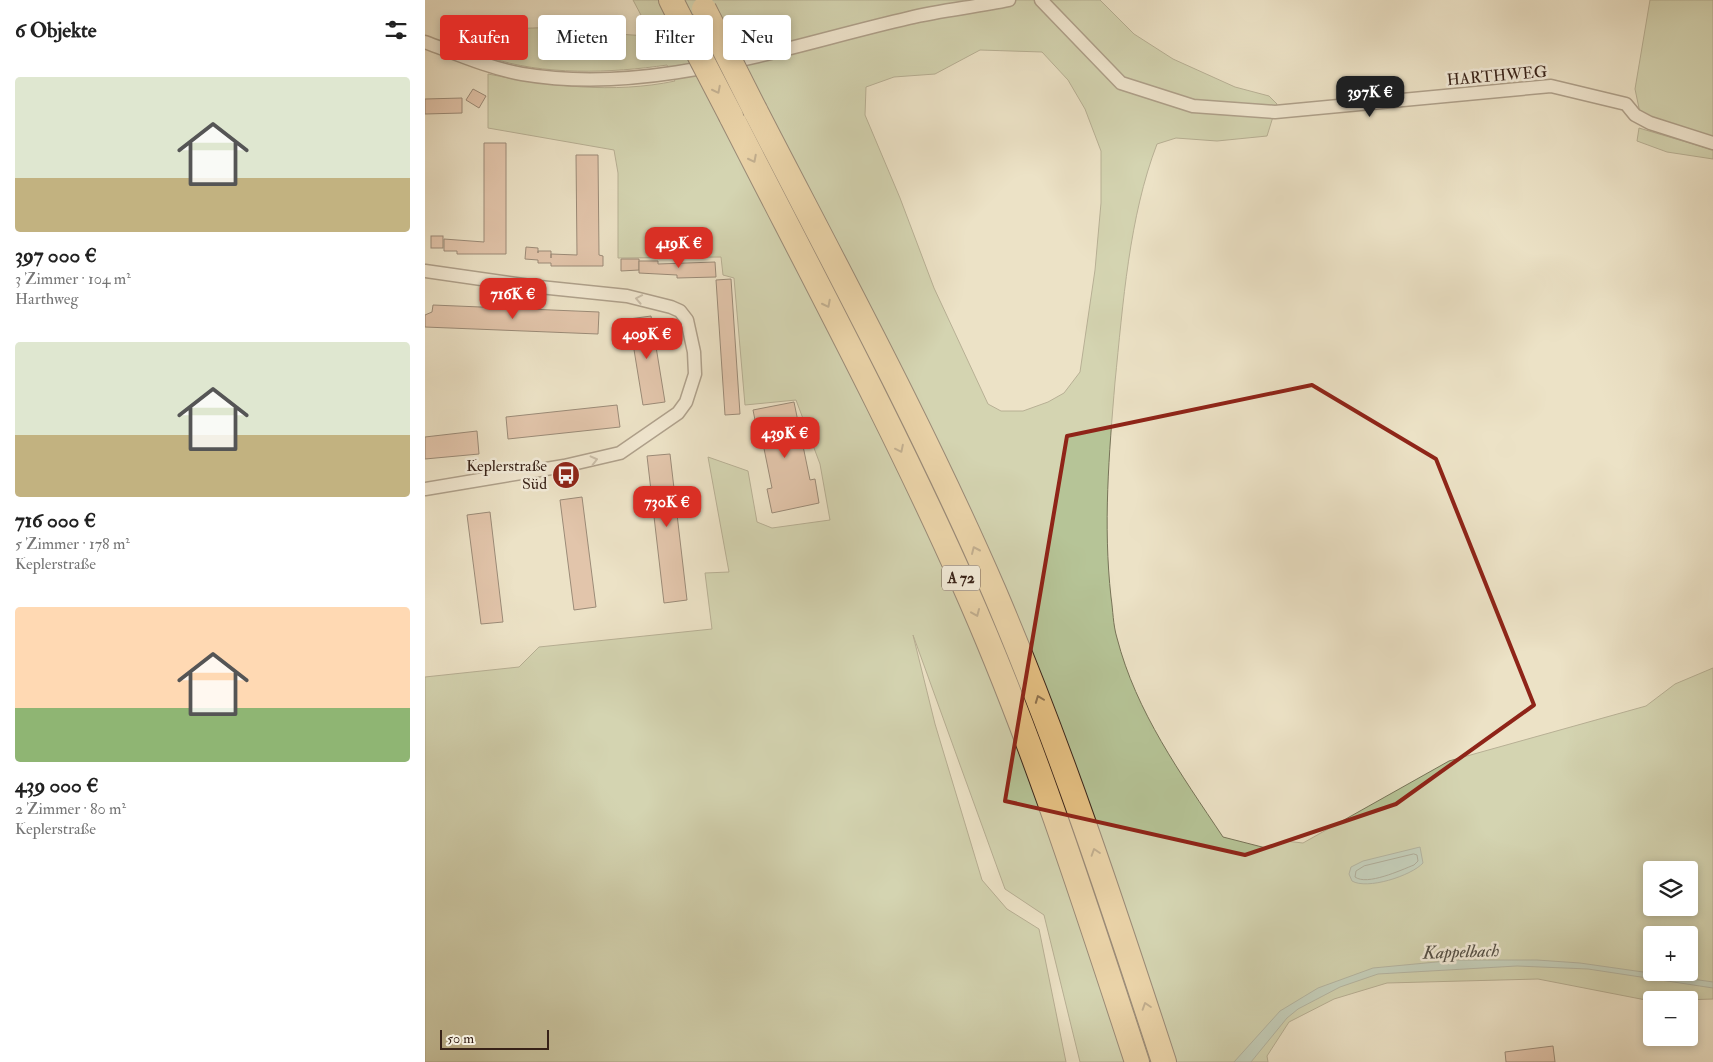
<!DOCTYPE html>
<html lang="de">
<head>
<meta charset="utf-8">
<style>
  body { margin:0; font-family:"IM FELL Double Pica",serif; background:#f2f2f2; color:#222; height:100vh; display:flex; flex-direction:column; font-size:19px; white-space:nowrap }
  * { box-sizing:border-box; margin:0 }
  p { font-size:16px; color:#767676 }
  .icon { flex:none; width:28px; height:28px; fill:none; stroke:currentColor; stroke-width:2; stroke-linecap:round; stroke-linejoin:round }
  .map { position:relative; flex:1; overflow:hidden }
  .details { display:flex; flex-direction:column; background:#fff; width:425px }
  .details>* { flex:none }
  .banner { position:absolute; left:15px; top:15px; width:475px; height:45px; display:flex; gap:10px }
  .tools { position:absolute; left:1218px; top:861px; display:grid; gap:10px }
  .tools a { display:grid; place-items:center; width:55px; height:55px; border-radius:5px; background:#fff; box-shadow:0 2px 8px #0003; font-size:25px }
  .scale { position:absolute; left:15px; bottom:12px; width:109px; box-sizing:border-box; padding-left:5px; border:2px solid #382218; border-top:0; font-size:14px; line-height:18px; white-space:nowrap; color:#382218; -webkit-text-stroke:4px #f3ecda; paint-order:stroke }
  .price { position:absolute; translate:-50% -42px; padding:0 11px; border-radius:10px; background:#d93025; color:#fff; font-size:16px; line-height:32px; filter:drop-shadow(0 1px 2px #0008) }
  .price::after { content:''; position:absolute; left:50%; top:30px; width:15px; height:11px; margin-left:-8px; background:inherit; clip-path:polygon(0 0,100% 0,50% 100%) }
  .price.active { background:#222; color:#fff }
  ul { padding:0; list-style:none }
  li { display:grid; align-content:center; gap:10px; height:265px; padding:0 15px }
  li span { display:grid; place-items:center; height:155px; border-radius:5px; color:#555 }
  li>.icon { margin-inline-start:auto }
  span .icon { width:90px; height:90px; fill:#fffc; stroke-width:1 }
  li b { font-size:21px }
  h2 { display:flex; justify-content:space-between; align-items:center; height:60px; padding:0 15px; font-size:21px }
  .pill { padding:0 18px; border-radius:5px; background:#fff; box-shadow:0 2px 8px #0003; font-size:18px; line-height:45px }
  .pill.active { background:#d93025; color:#fff }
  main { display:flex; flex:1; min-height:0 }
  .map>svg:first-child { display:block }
  .green { fill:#b6c497; stroke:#777358; fill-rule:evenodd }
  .water { fill:#99beb4; stroke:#728076 }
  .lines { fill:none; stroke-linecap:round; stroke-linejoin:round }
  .shore { stroke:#687066; stroke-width:1 }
  .building { fill:#d6a38a; stroke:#382218 }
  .street-casing { stroke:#655244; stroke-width:15 }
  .highway-casing { stroke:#382218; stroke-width:26 }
  .street { stroke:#f3ecda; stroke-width:12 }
  .highway { stroke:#e6c183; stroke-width:24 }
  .highway-bridge-casing { stroke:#382218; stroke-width:26; stroke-linecap:butt }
  .highway-bridge { stroke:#e6c183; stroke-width:24 }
  .oneway { stroke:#8f724e }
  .oneway2 { stroke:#9f9183 }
  .marked { fill:none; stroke:#8f2418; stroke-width:4; stroke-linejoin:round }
  .labels { text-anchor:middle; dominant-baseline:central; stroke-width:5; stroke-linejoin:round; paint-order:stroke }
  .shield { fill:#f3ecda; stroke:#705f52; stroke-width:1 }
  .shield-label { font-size:15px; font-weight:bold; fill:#382218 }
  .street-label { font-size:16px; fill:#382218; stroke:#f3ecda }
  .poi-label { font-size:16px; fill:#382218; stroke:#f3ecda; text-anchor:end }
  .water-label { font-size:18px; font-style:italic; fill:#555147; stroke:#f3ecda }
</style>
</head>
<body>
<main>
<section class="details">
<h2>6 Objekte<svg class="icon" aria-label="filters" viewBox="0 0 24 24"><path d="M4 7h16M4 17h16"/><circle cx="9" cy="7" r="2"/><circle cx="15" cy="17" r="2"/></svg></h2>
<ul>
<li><span style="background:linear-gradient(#dfe7d0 65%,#c2b280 0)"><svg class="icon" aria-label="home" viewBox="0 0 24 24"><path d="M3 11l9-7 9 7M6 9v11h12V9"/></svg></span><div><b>397 000 €</b><p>3 Zimmer · 104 m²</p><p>Harthweg</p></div></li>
<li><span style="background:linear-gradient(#dfe7d0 60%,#c2b280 0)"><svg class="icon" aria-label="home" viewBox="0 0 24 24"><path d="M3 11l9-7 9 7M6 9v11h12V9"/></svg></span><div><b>716 000 €</b><p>5 Zimmer · 178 m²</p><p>Keplerstraße</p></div></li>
<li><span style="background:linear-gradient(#ffd9b3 65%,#8fb573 0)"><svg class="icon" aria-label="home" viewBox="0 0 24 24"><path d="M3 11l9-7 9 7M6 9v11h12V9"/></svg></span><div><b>439 000 €</b><p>2 Zimmer · 80 m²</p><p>Keplerstraße</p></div></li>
</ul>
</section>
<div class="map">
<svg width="1288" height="1062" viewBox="0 0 1288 1062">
  <rect width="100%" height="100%" fill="#ece2c6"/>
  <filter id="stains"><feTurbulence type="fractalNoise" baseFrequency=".004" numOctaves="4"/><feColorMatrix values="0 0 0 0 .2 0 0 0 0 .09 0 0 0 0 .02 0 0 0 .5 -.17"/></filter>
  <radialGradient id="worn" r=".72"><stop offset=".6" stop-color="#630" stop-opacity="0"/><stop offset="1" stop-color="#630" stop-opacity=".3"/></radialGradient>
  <!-- green -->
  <g class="green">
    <path d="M208 0H675L709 34 748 59 810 87 844 96 852 104 842 136 792 141 751 138 732 144C704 217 698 304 690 382 684 454 678 525 686 597 688 610 688 625 692 638 711 712 756 774 798 837L841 848 860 841 878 843 1024 761 1221 706 1250 684 1288 668V999L1226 1001 1113 979 962 983 909 999 864 1022 842 1056 843 1062H655L619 915 580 889 488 635 510 724 557 880 582 909 614 929 641 1062H0V677L94 667 114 647 287 629 280 573 304 572 283 457 323 471 332 522 347 528 405 520 395 464 371 400 320 405 309 278 298 275 296 257 193 258V173L189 150 63 128V74C123 86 189 94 250 81L242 65C187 73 117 76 64 57 50 52 36 44 22 37L44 30 173 26 185 24 192 34 223 36 226 34ZM555 50 617 52 643 80 660 109 676 151V203L670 270 655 372 639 393 623 402 598 411H576L563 404 509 288 475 198 440 115 441 87 469 77 510 74ZM1226 870H1264V908H1226ZM1226 935H1264V972H1226Z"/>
    <path d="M1225 0H1288V138L1223 118 1215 113 1210 89Z"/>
    <path d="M1214 128 1288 150V159L1242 152 1212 141Z"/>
  </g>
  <!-- water -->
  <g class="water">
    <path d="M995 847 998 863C986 876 942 890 927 881L924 874 926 867 938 861Z"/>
    <path d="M1032 960H1112L1155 963 1288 982V988L1163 969 1092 966 953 974 915 987 873 1009 862 1018 826 1062H809L855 1011 893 988 948 968Z"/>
  </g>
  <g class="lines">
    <!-- shore -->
    <path class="shore" d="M989 854 992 855 993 861 989 865C976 870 942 886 930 877L931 871 939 866Z"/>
  </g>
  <!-- building -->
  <g class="building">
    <path d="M48 89 61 96 54 108 41 100Z"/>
    <path d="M37 98V113L0 114V99Z"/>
    <path d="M59 143H81V254H32V251H19V239L59 242Z"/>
    <path d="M151 155H173L174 255 178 256V266H126V263H113V260L100 259 101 247 113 248V253V251H126V258V254L152 255Z"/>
    <rect x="6" y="236" width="12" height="12"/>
    <path d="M196 259H214V270L196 271Z"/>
    <path d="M214 261H233V264L290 262 291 277 252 278V275L214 273Z"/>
    <path d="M306 279 315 414 300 415 291 280Z"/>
    <path d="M8 305 174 312 173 334 0 327V315L7 312Z"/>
    <path d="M226 316 240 402 218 405 204 319Z"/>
    <path d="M369 402 385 480 390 479 394 503 347 513 342 489 347 488 334 424 331 425 328 410Z"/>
    <path d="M192 405 195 427 83 439 81 417Z"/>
    <path d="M52 431 54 454 0 459V437Z"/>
    <path d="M245 454 262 600 239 603 222 456Z"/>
    <path d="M157 497 171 607 149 610 135 500Z"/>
    <path d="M65 512 78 622 56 624 42 515Z"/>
    <path d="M1128 1046 1130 1062H1081L1080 1052Z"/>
  </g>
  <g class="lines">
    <!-- street casing -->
    <g class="street-casing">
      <g id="street">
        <path d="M616 0 696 83 768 106 850 112 1126 86 1201 104 1210 115 1225 123 1288 143"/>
        <path d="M0 42C32 54 64 68 97 74 227 96 358 47 484 18 517 10 551 7 584 0"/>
        <path d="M0 271 105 286 202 296 246 307 255 311 262 320 269 352 270 374 261 402 253 413 195 453 139 466 0 489"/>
      </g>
    </g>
    <!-- highway casing -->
    <g class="highway-casing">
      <g id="highway">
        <path d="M246 0 254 16"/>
        <path d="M330 110C412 269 498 427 569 591 635 745 687 903 739 1062"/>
        <path d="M306 116C385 271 468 425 539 585 608 740 659 901 712 1062"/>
      </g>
    </g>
    <!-- street -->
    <use href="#street" class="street"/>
    <!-- highway -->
    <use href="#highway" class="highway"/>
    <!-- highway-bridge casing -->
    <g class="highway-bridge-casing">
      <g id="highway-bridge">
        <path d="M279 9 330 110"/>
        <path d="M254 16 306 116"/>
      </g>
    </g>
    <!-- highway-bridge -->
    <use href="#highway-bridge" class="highway-bridge"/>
  </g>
  <!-- one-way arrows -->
  <defs><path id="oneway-chevron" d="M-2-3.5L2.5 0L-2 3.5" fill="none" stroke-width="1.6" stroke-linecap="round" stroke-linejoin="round" transform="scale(1.25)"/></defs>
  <g class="oneway">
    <use href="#oneway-chevron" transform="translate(292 90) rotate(63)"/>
    <use href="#oneway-chevron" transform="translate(328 159) rotate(63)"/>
    <use href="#oneway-chevron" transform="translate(402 304) rotate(63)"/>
    <use href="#oneway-chevron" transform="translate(475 449) rotate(64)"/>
    <use href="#oneway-chevron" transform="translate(550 550) rotate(-114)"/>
    <use href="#oneway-chevron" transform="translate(551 613) rotate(67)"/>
    <use href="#oneway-chevron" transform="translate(614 699) rotate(-111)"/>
    <use href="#oneway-chevron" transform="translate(670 852) rotate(-108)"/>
    <use href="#oneway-chevron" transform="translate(721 1006) rotate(-108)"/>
  </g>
  <g class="oneway2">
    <use href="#oneway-chevron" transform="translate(214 299) rotate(-169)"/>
    <use href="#oneway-chevron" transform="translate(169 460) rotate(-14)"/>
  </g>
  <!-- marked area -->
  <path d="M0 0H1288V1062H0ZM887 385 1011 459 1109 705 971 804 820 855 580 801 642 436Z" fill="#ece2c6" fill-opacity=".55" fill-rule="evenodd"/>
  <path class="marked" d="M887 385 1011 459 1109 705 971 804 820 855 580 801 642 436Z"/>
  <!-- icons -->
  <defs>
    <g id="bus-disc" transform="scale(1.4375)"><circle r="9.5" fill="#8f2418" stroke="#f3ecda"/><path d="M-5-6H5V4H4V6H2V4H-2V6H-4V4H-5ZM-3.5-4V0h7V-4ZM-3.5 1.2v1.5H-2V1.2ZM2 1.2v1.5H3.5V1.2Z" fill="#fff"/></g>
  </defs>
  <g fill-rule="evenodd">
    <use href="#bus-disc" x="141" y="475"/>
  </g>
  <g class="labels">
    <!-- shield labels -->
    <rect class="shield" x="517" y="565.5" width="38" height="25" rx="4"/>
    <g class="shield-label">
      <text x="536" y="578">A 72</text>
    </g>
    <!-- street labels -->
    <g class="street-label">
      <text transform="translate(1072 76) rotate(-5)">HARTHWEG</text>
    </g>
    <!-- poi labels -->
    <g class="poi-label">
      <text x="122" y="466">Keplerstraße<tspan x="122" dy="18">Süd</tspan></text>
    </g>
    <!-- water labels -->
    <g class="water-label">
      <text transform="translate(1036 952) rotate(-2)">Kappelbach</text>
    </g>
  </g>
  <rect width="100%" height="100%" filter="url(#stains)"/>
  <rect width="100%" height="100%" fill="url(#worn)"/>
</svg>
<div class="tools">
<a><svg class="icon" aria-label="layers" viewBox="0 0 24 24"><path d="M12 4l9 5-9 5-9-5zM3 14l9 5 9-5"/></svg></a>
<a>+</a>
<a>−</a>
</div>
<div class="scale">50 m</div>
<b class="price active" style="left:945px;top:118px">397K €</b>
<b class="price" style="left:254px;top:269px">419K €</b>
<b class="price" style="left:88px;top:320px">716K €</b>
<b class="price" style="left:222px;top:360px">409K €</b>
<b class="price" style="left:360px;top:459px">439K €</b>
<b class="price" style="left:242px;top:528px">730K €</b>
<div class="banner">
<a class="pill active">Kaufen</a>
<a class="pill">Mieten</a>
<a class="pill">Filter</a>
<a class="pill">Neu</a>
</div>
</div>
</main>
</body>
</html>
